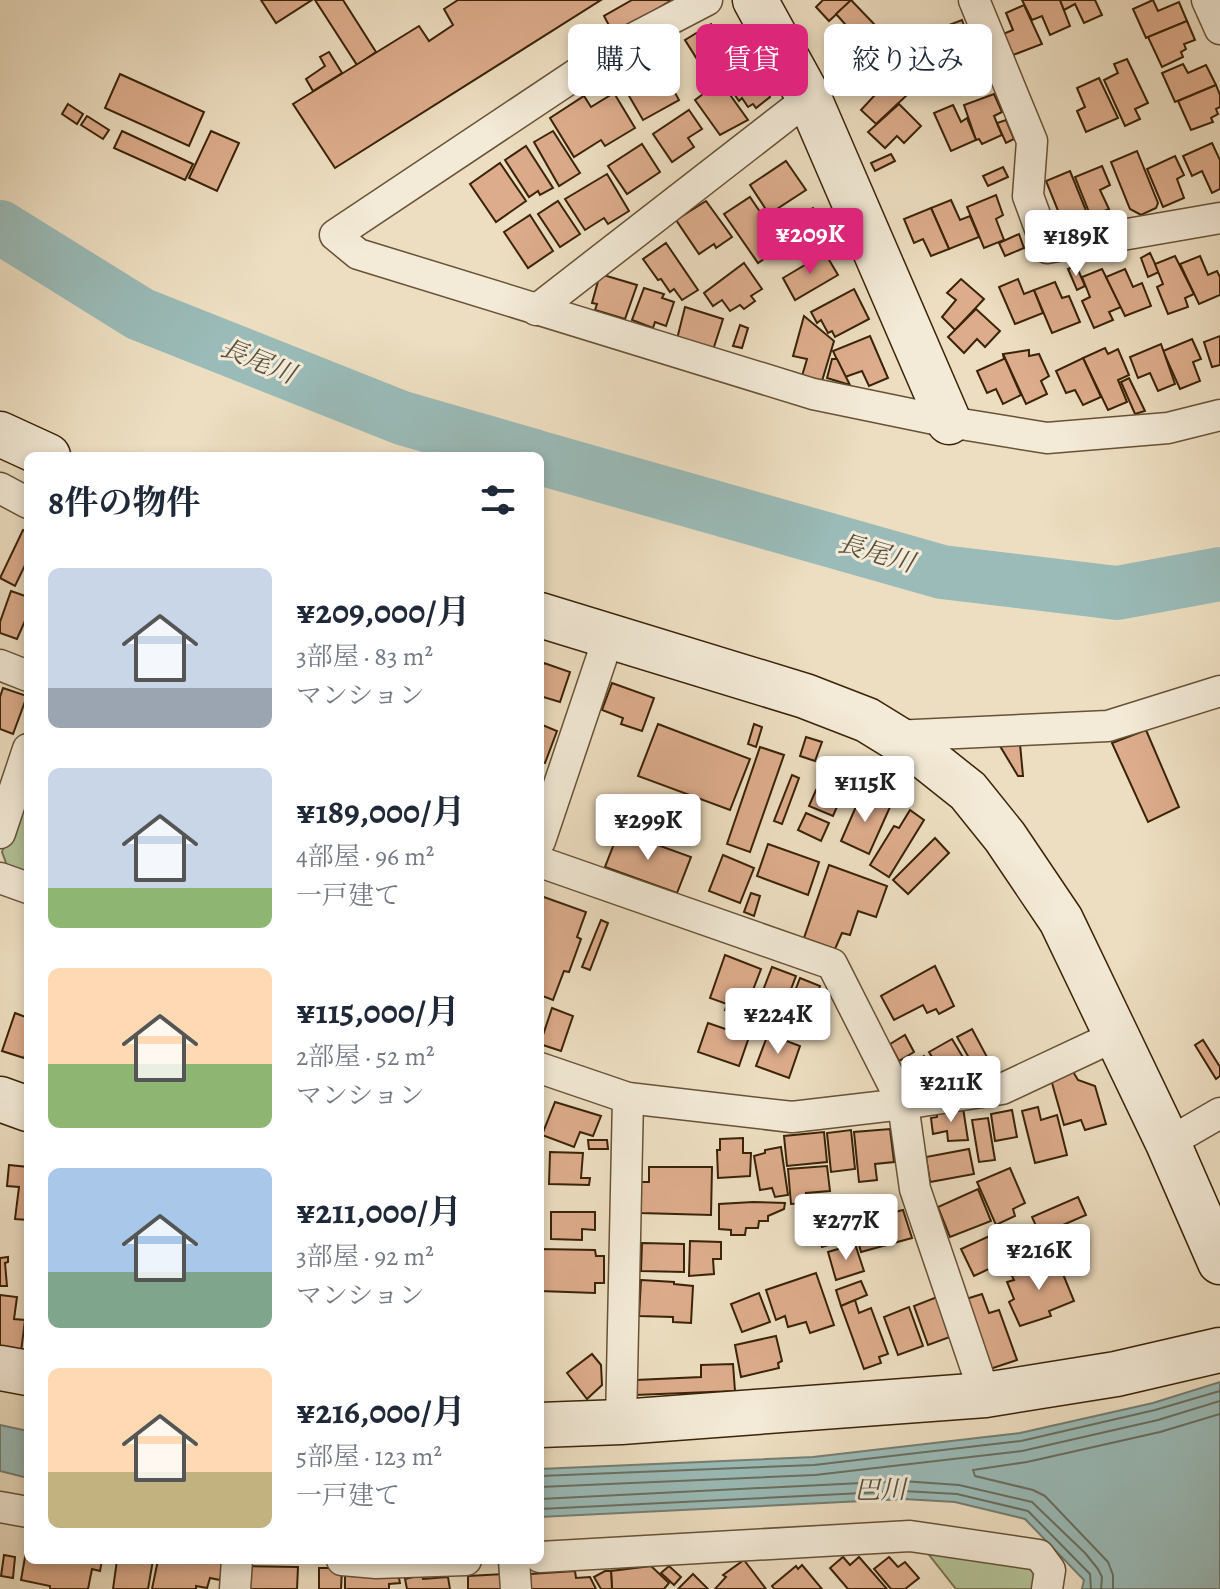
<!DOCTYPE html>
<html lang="ja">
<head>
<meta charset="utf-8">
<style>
  body { margin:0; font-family:Alegreya,"Noto Serif JP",serif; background:#f6f6f7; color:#1f2937; height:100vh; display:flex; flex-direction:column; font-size:30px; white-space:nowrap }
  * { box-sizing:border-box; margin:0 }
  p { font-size:26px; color:#747a83 }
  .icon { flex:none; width:44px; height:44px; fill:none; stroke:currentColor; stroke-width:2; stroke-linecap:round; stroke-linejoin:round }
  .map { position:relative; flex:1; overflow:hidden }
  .side { position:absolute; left:24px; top:452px; width:520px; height:1112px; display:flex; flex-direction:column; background:#fff; border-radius:12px; box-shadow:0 4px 12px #0003 }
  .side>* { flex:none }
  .top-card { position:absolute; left:568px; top:24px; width:532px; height:72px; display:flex; gap:16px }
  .price { position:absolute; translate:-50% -68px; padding:0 18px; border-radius:8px; background:#fff; color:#222; font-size:26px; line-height:52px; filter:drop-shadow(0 2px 4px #0008) }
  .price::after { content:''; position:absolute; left:50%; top:48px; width:24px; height:18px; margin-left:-12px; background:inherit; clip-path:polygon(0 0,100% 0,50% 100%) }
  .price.selected { background:#db2777; color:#fff }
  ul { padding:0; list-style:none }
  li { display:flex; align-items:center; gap:24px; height:200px; padding:0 24px }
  li span { display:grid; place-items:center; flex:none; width:224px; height:160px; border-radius:12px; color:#555 }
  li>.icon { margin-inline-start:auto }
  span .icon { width:96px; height:96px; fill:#fffc; stroke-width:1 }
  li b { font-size:34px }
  h2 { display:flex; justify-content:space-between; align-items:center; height:96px; padding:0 24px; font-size:34px }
  .tag { padding:0 28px; border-radius:12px; background:#fff; box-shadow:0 4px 12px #0003; font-size:28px; line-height:72px }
  .tag.selected { background:#db2777; color:#fff }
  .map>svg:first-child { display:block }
  .green { fill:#b3c297; stroke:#76724f; stroke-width:2 }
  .water { fill:#9abbb8; stroke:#747e71; stroke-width:2 }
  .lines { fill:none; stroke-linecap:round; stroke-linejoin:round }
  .shore { stroke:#6a6f60; stroke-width:2 }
  .river { stroke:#9abbb8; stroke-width:54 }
  .building { fill:#ddac8c; stroke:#3a2307; stroke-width:2 }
  .street-casing { stroke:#675236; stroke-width:33 }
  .secondary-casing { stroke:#3a2307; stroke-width:47 }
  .street { stroke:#f3ead7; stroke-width:30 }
  .secondary { stroke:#f3ead7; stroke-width:44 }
  .labels { text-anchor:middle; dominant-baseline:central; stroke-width:6; stroke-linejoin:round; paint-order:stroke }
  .water-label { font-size:26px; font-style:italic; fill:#57513c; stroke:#f3ead7 }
</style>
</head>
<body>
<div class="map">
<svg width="1220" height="1589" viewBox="0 0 1220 1589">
  <rect width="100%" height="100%" fill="#eddec1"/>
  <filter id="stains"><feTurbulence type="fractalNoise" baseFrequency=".0025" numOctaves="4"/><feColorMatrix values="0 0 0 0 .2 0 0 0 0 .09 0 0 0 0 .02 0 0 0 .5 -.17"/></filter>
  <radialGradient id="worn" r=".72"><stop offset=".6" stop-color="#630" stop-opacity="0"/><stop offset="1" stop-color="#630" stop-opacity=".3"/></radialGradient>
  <!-- green -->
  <g class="green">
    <path d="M28 779V877L9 871 2 852Z"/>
    <path d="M922 1546 1029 1564 1037 1573V1589H956Z"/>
  </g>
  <!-- water -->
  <g class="water">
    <path d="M1220 1382V1589H1082L1084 1580 1025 1519 955 1502 904 1499 540 1517V1469L813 1457 1020 1433 1153 1403Z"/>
    <path d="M0 1425 28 1431V1478L0 1471Z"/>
  </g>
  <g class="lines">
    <!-- shore -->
    <g class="shore">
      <path d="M540 1476 814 1465 1021 1441 1155 1410 1220 1391"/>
      <path d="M540 1487 815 1475 1022 1451 1158 1420 1220 1401"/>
      <path d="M540 1499 902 1481 959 1485 1032 1502 1085 1553 1098 1569 1102 1577 1101 1589"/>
      <path d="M540 1509 903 1491 957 1494 1028 1511 1090 1574 1091 1589"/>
      <path d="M1113 1589V1575L1108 1562 1045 1496 1033 1490 975 1476 973 1470 1027 1462 1160 1432 1220 1414"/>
    </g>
    <!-- river -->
    <g class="river">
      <path d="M0 227 140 314 402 418 534 456"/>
      <path d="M540 458 942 572 1117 593 1220 574"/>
    </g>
  </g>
  <!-- building -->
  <g class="building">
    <path d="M261 0H312L276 23Z"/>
    <path d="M315 0H343L376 52 357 65Z"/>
    <path d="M458 0H601L335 168 293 104 419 26 429 41 453 25 444 9Z"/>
    <path d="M632 0H672L614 35 604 16Z"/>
    <path d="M823 0H852L829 21 816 7Z"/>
    <path d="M851 0 875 25 843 53 829 39 845 24 836 14Z"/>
    <path d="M1022 0H1060L1070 26 1050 35 1042 16 1032 20Z"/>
    <path d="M1060 0H1095L1102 15 1084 23 1075 4 1064 10Z"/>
    <path d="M1153 0 1158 11 1179 2 1187 21 1146 38 1133 9Z"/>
    <path d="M1024 5 1042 44 1013 55 1003 34 1013 30 1006 13Z"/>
    <path d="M962 20 969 40 960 43 969 64 950 72 936 46 938 45 933 31Z"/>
    <path d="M1187 21 1195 40 1184 44 1186 49 1181 52 1183 57 1162 67 1148 37Z"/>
    <path d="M711 24 736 63 722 72 724 75 712 83 685 40Z"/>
    <path d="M921 31 929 49 936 46 945 67 918 78 902 39Z"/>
    <path d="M865 34 886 56 871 71 864 63 850 76 835 61Z"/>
    <path d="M329 52 342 73 313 91 306 79 325 66 320 57Z"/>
    <path d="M1127 59 1148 103 1135 109 1140 119 1125 126 1104 80 1118 73 1114 64Z"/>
    <path d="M747 64 769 92 770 97 756 108 753 104 748 107 742 98 739 101 725 81Z"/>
    <path d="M1183 64 1188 73 1206 65 1216 85 1175 102 1162 73Z"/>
    <path d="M663 71 679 100 643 120 625 89Z"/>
    <path d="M884 73 907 95 876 124 861 110 875 95 870 88Z"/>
    <path d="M120 74 204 112 189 146 105 108Z"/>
    <path d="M1099 78 1118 118 1086 132 1077 111 1085 107 1077 88Z"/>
    <path d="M723 85 748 120 720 135 695 100 714 86 716 89Z"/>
    <path d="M1216 85 1220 95V107L1216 109 1218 114 1211 118 1213 122 1191 130 1178 101Z"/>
    <path d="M614 93 635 128 605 146 601 140 574 157 550 118 584 96 591 107Z"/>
    <path d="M994 94 1002 112 994 116 1002 135 982 144 979 139 976 140 964 105Z"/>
    <path d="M68 104 83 114 77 124 62 114Z"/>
    <path d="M899 104 921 126 904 143 897 136 885 148 868 132Z"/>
    <path d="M953 105 961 122 967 118 976 140 951 151 934 113Z"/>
    <path d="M689 110 702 129 688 138 694 147 672 162 653 134Z"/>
    <path d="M87 116 109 130 103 139 81 125Z"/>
    <path d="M1006 120 1014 139 1006 143 997 123Z"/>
    <path d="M122 131 193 164 185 180 114 148Z"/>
    <path d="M211 131 239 143 217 191 189 178Z"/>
    <path d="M553 131 580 173 559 186 534 142Z"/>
    <path d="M1212 143 1220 160V189L1212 193 1202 171 1192 176 1183 156Z"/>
    <path d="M642 144 660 172 627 194 608 166Z"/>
    <path d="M526 146 553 188 540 195 538 191 529 197 505 160Z"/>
    <path d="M1137 151 1158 203 1156 208 1141 215 1130 209 1111 162Z"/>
    <path d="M891 154 895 161 875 171 871 163Z"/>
    <path d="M1175 156 1184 175 1177 179 1184 198 1163 207 1147 169Z"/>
    <path d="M786 161 806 190 769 214 750 185Z"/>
    <path d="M500 163 526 201 496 222 470 184Z"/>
    <path d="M1102 166 1110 185 1100 190 1109 209 1091 217 1075 177Z"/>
    <path d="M1003 167 1008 177 988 186 983 176Z"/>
    <path d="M1070 171 1087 213 1063 223 1046 181Z"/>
    <path d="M607 174 629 211 608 224 604 218 585 230 565 199Z"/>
    <path d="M996 195 1003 215 996 219 1004 240 984 248 967 207Z"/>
    <path d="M750 197 783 246 758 263 724 214Z"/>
    <path d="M951 200 960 220 970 216 979 237 949 249 931 208Z"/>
    <path d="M558 201 580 234 560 247 538 214Z"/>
    <path d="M706 201 732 237 716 248 714 244 699 254 676 220Z"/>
    <path d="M813 208 830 242 796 258 780 224Z"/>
    <path d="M931 208 949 249 931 256 923 239 914 243 904 219Z"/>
    <path d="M530 215 553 251 528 268 504 232Z"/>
    <path d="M1019 234 1024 248 1005 256 999 243Z"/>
    <path d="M666 243 698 290 682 300 674 289 670 292 661 279 658 280 643 259Z"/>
    <path d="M825 253 838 275 795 300 783 278Z"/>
    <path d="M1150 253 1159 272 1148 277 1141 258Z"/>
    <path d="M1175 256 1194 294 1185 298 1188 307 1168 314 1157 287 1163 284 1155 264Z"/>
    <path d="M1200 256 1208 275 1217 271 1220 277V295L1199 304 1180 264Z"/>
    <path d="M744 263 762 289 751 296 755 301 744 309 740 305 730 311 722 300 713 306 704 293Z"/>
    <path d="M1076 265 1085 286 1077 290 1068 269Z"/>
    <path d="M1102 269 1121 307 1109 312 1113 320 1094 328 1082 301 1090 297 1082 277Z"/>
    <path d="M1125 269 1133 287 1142 283 1151 306 1125 316 1106 277Z"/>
    <path d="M600 274 637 285 625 319 595 310 597 304 592 303Z"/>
    <path d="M961 279 984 299 955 330 942 317 956 300 947 293Z"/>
    <path d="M1018 279 1024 294 1034 290 1043 313 1015 324 999 287Z"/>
    <path d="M1055 282 1062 298 1069 296 1080 322 1052 333 1034 290Z"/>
    <path d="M644 288 664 294 662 298 674 302 666 326 655 322 653 328 632 320Z"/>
    <path d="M854 289 869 319 835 337 832 331 828 333 821 320 817 323 811 312Z"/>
    <path d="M685 307 723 319 713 350 677 339Z"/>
    <path d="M976 309 1000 331 985 347 977 339 964 353 948 337Z"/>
    <path d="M804 316 834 341 822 381 802 376 807 359 793 356Z"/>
    <path d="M740 325 748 328 742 348 733 346Z"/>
    <path d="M870 336 888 378 869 386 862 371 845 377 833 351Z"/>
    <path d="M1220 336V365L1212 367 1204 342Z"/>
    <path d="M1192 339 1201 359 1193 362 1200 381 1180 389 1163 351Z"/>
    <path d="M1161 344 1175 384 1158 391 1150 373 1138 378 1130 357Z"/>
    <path d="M1105 348 1108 354 1118 349 1129 375 1118 380 1127 402 1108 410 1083 358Z"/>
    <path d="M1029 350V356L1039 354 1049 376 1041 381 1047 394 1026 404 1003 354Z"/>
    <path d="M1003 354 1021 395 1003 404 996 389 987 393 977 371 1004 359Z"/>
    <path d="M1083 358 1101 397 1083 405 1075 390 1066 393 1056 371Z"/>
    <path d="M832 359H837L850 385 827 378Z"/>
    <path d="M1129 378 1145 411 1135 414 1121 382Z"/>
    <path d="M23 530 28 532V559L15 586 0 578Z"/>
    <path d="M11 591 28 597V614L17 639 0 633V622Z"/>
    <path d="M544 663 570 672 560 702 540 696V672Z"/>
    <path d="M612 683 654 698 642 731 621 724 623 718 602 710Z"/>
    <path d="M3 688 27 696 13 734 0 729V697Z"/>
    <path d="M540 724 557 731 545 763 540 761Z"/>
    <path d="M658 724 750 759 730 810 638 776Z"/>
    <path d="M754 724 762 727 756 747 748 744Z"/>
    <path d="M1146 730 1179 807 1148 822 1112 743Z"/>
    <path d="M806 737 822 742 815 761 800 756Z"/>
    <path d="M1020 744 1023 776H1018L1000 746Z"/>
    <path d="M760 747 784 755 750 852 727 844Z"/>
    <path d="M792 775 799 778 782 824 774 821Z"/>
    <path d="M816 790 840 800 833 816 809 806Z"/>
    <path d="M861 795 890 807 869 854 841 841Z"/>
    <path d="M910 810 924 820 889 877 870 865 894 826 899 828Z"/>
    <path d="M806 813 829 823 821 841 798 830Z"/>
    <path d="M619 831 691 857 677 893 605 867Z"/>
    <path d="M935 838 949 853 908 894 893 880Z"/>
    <path d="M768 844 819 862 808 895 757 876Z"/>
    <path d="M723 855 754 868 740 903 709 891Z"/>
    <path d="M829 865 887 886 876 917 858 911 850 935 842 933 835 949 804 938Z"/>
    <path d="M751 893 760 896 754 916 744 912Z"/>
    <path d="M541 896 586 912 577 937 581 939 569 972 564 971 553 1000 540 995Z"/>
    <path d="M601 920 608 923 590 970 582 967Z"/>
    <path d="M725 955 761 969 743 1016 725 1010 727 1004 710 998Z"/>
    <path d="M935 966 954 1006 939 1014 936 1009 927 1013 923 1005 894 1020 881 996Z"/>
    <path d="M772 967 796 976 776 1028 752 1019Z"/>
    <path d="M800 978 820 986 815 1000 821 1003 818 1010 828 1014 820 1035 783 1022Z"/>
    <path d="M552 1008 573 1016 561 1051 540 1044Z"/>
    <path d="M15 1013 28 1018V1047L24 1058 2 1051Z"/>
    <path d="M708 1023 749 1037 739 1066 698 1052Z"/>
    <path d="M972 1029 987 1057 973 1065 957 1037Z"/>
    <path d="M768 1034 800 1046 789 1078 756 1066Z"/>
    <path d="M905 1035 914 1052 899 1061 890 1044Z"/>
    <path d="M952 1039 970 1069 948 1083 929 1052Z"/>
    <path d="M1203 1040 1220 1067V1076L1216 1079 1195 1045Z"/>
    <path d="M924 1056 938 1081 919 1091 915 1082 909 1085 900 1069Z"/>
    <path d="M1072 1070 1078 1080 1095 1086 1106 1124 1085 1130 1081 1120 1064 1125 1050 1076Z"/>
    <path d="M555 1102 601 1116 593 1136 580 1132 574 1147 542 1135Z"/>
    <path d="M1038 1107 1041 1120 1057 1115 1067 1155 1035 1163 1022 1111Z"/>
    <path d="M963 1108 968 1140 948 1141 947 1131 933 1134 931 1118 937 1117V1112Z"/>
    <path d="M1012 1110 1017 1137 995 1141 991 1114Z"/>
    <path d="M988 1118 995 1160 979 1162 972 1120Z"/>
    <path d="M890 1129 894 1162 875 1164 877 1180 859 1182 854 1132Z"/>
    <path d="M851 1130 855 1169 831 1172 827 1133Z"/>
    <path d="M824 1132 827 1162 787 1166 784 1136Z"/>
    <path d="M743 1138V1153H751L750 1176 718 1178 717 1150H720V1139Z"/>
    <path d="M588 1140H607L608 1149H589Z"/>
    <path d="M781 1147 788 1195 775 1197 772 1188 760 1190 754 1156 765 1153V1150Z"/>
    <path d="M969 1149 974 1174 930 1182 926 1157Z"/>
    <path d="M550 1152 583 1153 581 1178H590L589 1185 549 1184Z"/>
    <path d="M9 1165 28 1167V1220L15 1219 19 1187 7 1186Z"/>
    <path d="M827 1166 830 1191 806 1193 807 1203 791 1204 788 1169Z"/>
    <path d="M649 1167H712L711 1215 640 1213V1182H649Z"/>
    <path d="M1010 1168 1025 1203 1013 1209 1015 1216 996 1225 977 1182Z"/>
    <path d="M978 1189 991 1221 950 1237 938 1207Z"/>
    <path d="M1078 1197 1086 1215 1040 1235 1032 1217Z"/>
    <path d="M753 1202 785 1203 784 1209 768 1216V1221H759L758 1228H746L745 1235H731V1230L719 1229V1204Z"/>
    <path d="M889 1204 891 1213 903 1210 912 1238 861 1252 853 1222 857 1221 855 1215Z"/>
    <path d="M551 1212H595V1230L582 1229V1240L551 1239Z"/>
    <path d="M844 1215 851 1238 822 1247 815 1223Z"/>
    <path d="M1007 1228 1017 1250 991 1262 993 1267 974 1276 961 1249Z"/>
    <path d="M690 1241 721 1242V1259H713L714 1274 689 1276Z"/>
    <path d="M642 1243 684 1244V1272L641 1271Z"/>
    <path d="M855 1244 864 1271 836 1280 828 1252Z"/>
    <path d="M540 1249 595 1250 596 1256H604V1283H595V1293L540 1291Z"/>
    <path d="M8 1257V1262L5 1263 7 1286H0V1258Z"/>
    <path d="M1056 1257 1074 1301 1049 1311 1051 1316 1020 1326 1009 1302 1014 1299 1007 1282 1014 1280 1012 1276Z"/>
    <path d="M816 1273 834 1325 810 1333 806 1322 788 1327 785 1316 776 1320 766 1290Z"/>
    <path d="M641 1280 674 1282V1284L693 1286 691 1323 673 1322V1317L639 1316Z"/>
    <path d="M861 1281 867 1295 841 1306 836 1290Z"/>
    <path d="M759 1293 770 1322 742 1332 731 1304Z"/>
    <path d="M982 1294 989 1313 999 1310 1017 1360 987 1370 963 1300Z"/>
    <path d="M0 1295 17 1297 14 1319 25 1320 21 1352 0 1347Z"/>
    <path d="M937 1297 950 1337 928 1345 914 1306Z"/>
    <path d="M855 1300 859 1313 871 1308 888 1354 879 1357 881 1363 864 1369 841 1306Z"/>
    <path d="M909 1307 923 1346 898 1355 884 1317Z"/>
    <path d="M776 1336 782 1361 778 1363 779 1368 741 1377 735 1345Z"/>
    <path d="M592 1354 601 1365 602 1385 587 1399 567 1373Z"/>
    <path d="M733 1364 735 1391 635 1395 636 1380 701 1377V1365Z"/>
    <path d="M28 1540V1560H102L100 1571 92 1569 88 1589H50V1586L21 1580Z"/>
    <path d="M4 1555 15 1557 13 1578 1 1576Z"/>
    <path d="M843 1557 850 1565 859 1557 887 1589H848L830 1568Z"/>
    <path d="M889 1557 898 1567 905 1562 919 1578 905 1589H891L874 1569Z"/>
    <path d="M117 1560H153L148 1589H113Z"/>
    <path d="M158 1560H208L224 1563 220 1580 210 1578 207 1588 196 1586V1589H152Z"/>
    <path d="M744 1560 766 1589H715L726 1577 723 1575Z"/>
    <path d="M802 1565 822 1589H774L772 1586 796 1566 798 1569Z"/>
    <path d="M245 1566 298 1567 297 1589H245Z"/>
    <path d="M651 1566 669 1583 664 1589H612L611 1571Z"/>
    <path d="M669 1566 681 1577 674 1585 661 1573Z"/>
    <path d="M319 1568H342L341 1589H319Z"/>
    <path d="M345 1568H397L400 1583 389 1584V1589H345Z"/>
    <path d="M575 1571 576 1578 590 1577 596 1589H531L530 1574Z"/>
    <path d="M605 1571H611L612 1589H601L594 1577Z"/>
    <path d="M504 1574 505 1589H468V1576Z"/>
    <path d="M693 1574 708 1589H678Z"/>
    <path d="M422 1575 423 1579 448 1577 450 1589H407L405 1579Z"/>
  </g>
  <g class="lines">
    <!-- street casing -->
    <g class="street-casing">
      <g id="street">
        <path d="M707 0 617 47 335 235 358 254 813 394 949 422 1047 438 1168 428 1220 415"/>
        <path d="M974 0 1032 141 1028 196 1047 248 1220 218"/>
        <path d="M1207 0 1220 29"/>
        <path d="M536 310 809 98"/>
        <path d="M0 488 28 503"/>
        <path d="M0 665 28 676"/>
        <path d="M893 736 1108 726 1220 691"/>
        <path d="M0 833 28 749"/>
        <path d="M540 841 609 636"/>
        <path d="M540 862 832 964 903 1104 915 1189 985 1395"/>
        <path d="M0 878 28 888"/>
        <path d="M540 1068 628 1098 792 1117 903 1104 1002 1089 1117 1035"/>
        <path d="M1168 1143 1220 1113"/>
        <path d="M621 1422 628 1098"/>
        <path d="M0 1507 28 1512"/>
        <path d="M540 1557 910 1536 1039 1555 1050 1570 1047 1589"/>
        <path d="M342 1560 376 1563 466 1560"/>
        <path d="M514 1560 516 1589"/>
        <path d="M235 1589 237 1560"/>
      </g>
    </g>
    <!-- secondary casing -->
    <g class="secondary-casing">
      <g id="secondary">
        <path d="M755 0 809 98 949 422"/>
        <path d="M0 434 48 456"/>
        <path d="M540 615 805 696 867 720 919 752 968 791 1005 837 1061 920 1168 1143 1220 1262"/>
        <path d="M0 1099 28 1109"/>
        <path d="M0 1368 28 1373"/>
        <path d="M540 1425 621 1422 985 1395 1116 1374 1220 1350"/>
      </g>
    </g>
    <!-- street -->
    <use href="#street" class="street"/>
    <!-- secondary -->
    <use href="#secondary" class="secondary"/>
  </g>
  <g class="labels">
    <!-- water labels -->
    <g class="water-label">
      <text transform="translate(258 361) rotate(22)">長尾川</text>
      <text transform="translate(876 553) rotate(16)">長尾川</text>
      <text transform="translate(880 1490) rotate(-1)">巴川</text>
    </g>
  </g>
  <rect width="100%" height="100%" filter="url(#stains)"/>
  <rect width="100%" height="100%" fill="url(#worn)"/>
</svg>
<b class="price selected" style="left:810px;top:276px">¥209K</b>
<b class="price" style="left:1076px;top:278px">¥189K</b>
<b class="price" style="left:865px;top:824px">¥115K</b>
<b class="price" style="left:648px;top:862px">¥299K</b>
<b class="price" style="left:778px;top:1056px">¥224K</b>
<b class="price" style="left:951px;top:1124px">¥211K</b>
<b class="price" style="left:846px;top:1262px">¥277K</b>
<b class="price" style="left:1039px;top:1292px">¥216K</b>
<div class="top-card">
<a class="tag">購入</a>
<a class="tag selected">賃貸</a>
<a class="tag">絞り込み</a>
</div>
<section class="side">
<h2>8件の物件<svg class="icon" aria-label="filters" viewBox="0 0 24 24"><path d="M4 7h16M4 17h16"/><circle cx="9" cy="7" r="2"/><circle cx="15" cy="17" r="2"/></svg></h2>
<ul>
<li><span style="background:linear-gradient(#c9d6e8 75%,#9aa5b1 0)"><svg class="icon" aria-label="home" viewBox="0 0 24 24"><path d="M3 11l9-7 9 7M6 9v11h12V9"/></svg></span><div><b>¥209,000/月</b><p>3部屋 · 83 m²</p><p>マンション</p></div></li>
<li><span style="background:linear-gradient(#c9d6e8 75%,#8fb573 0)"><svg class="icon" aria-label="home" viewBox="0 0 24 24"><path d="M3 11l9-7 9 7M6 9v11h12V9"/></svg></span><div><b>¥189,000/月</b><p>4部屋 · 96 m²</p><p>一戸建て</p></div></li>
<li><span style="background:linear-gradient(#ffd9b3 60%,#8fb573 0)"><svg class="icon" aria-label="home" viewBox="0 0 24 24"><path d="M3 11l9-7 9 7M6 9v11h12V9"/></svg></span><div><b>¥115,000/月</b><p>2部屋 · 52 m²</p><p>マンション</p></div></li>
<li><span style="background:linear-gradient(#a9c7e8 65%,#7fa58c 0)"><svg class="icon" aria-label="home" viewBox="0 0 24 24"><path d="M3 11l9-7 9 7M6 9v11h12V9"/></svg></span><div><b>¥211,000/月</b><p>3部屋 · 92 m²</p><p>マンション</p></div></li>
<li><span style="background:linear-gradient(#ffd9b3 65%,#c2b280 0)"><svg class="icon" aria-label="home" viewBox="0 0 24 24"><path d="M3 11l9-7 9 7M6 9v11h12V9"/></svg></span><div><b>¥216,000/月</b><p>5部屋 · 123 m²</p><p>一戸建て</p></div></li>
</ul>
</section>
</div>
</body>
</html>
